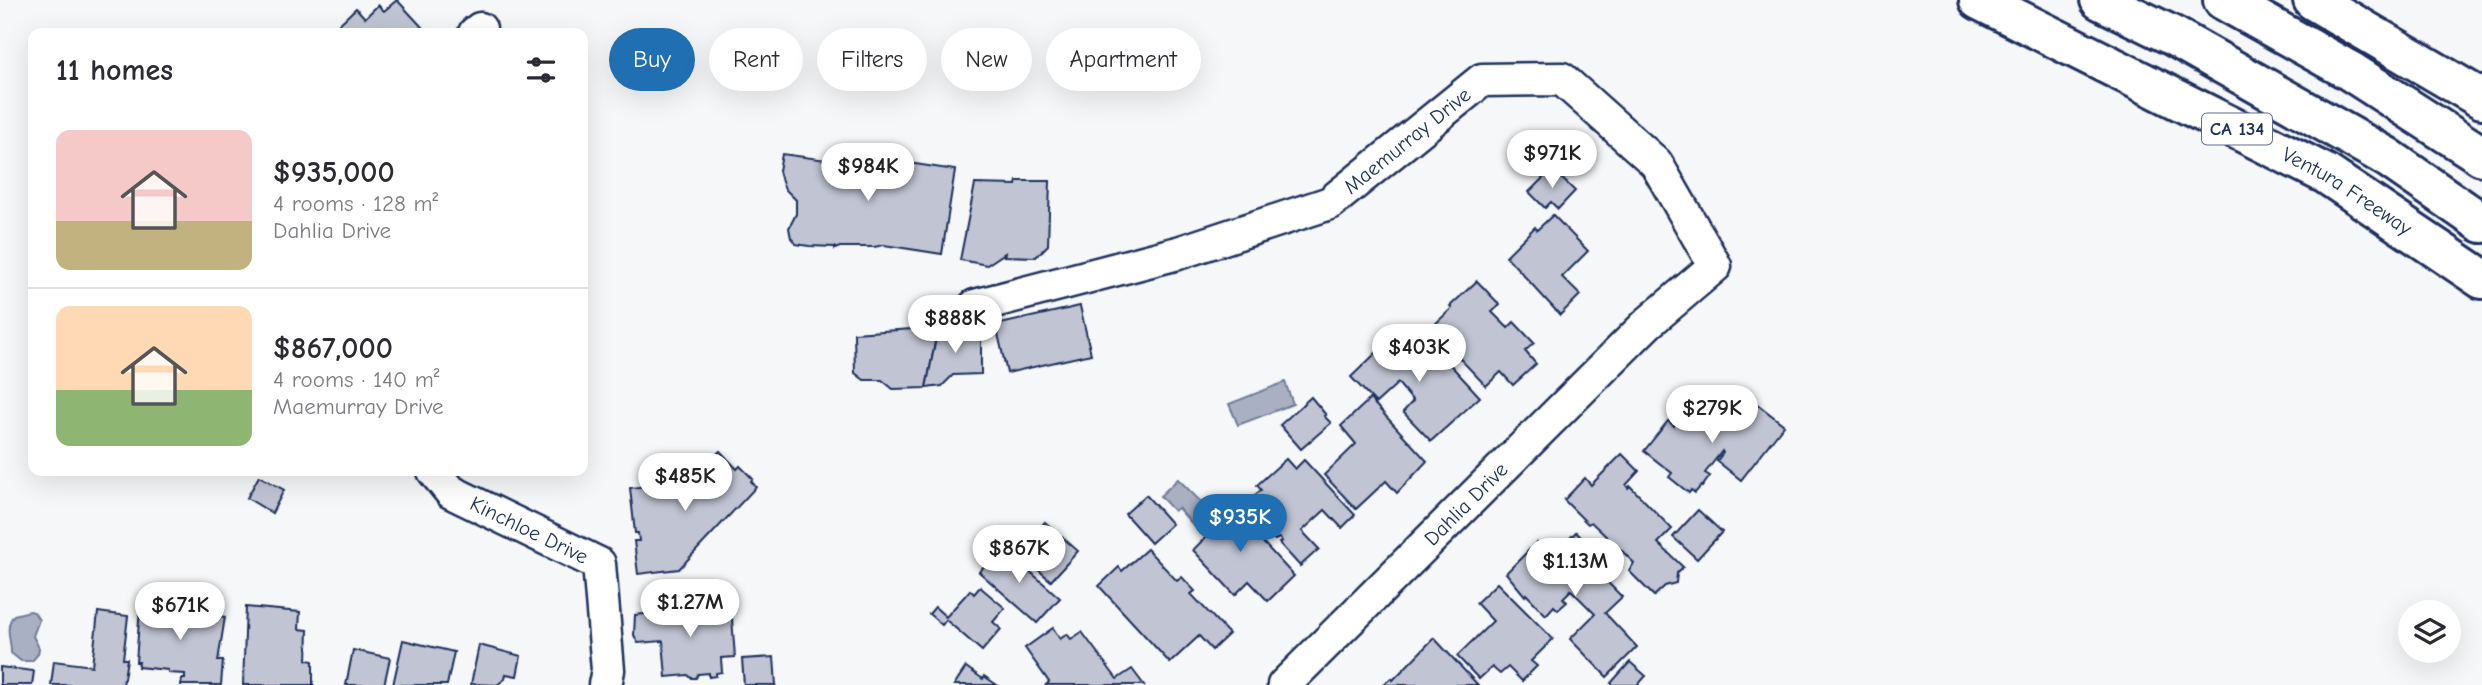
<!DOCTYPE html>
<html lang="en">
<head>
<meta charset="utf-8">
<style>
  body { margin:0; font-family:"Comic Neue",sans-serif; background:#f2f2f3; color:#2b2b33; height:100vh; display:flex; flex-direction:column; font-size:26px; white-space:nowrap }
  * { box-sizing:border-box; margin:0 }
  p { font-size:23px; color:#7c7c81 }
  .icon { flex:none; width:38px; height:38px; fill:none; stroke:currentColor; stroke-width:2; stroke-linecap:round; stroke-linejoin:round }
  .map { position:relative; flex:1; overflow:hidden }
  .sheet { position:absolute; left:28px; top:28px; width:560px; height:448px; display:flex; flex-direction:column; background:#fff; border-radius:14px; box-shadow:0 7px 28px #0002 }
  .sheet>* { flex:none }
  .guide { position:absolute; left:609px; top:28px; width:665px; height:63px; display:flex; gap:14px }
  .fabs { position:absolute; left:2398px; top:600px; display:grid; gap:14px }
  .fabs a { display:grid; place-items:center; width:63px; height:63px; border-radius:50%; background:#fff; box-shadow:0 7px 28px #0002; font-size:35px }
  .price { position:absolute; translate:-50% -60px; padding:0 16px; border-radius:24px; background:#fff; color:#222; font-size:23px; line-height:46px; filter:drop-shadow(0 2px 4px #0008) }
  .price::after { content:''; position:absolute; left:50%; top:42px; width:21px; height:16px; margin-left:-10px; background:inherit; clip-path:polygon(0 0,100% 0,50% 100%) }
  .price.current { background:#1f6fb2; color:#fff }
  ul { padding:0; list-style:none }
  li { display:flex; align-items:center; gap:21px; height:175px; padding:0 28px }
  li+li { border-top:2px solid #e1e1e2 }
  li span { display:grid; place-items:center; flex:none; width:196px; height:140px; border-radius:14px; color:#555 }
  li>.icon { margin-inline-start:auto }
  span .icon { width:84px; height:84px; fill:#fffc; stroke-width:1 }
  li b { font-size:30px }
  h2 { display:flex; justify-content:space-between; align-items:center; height:84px; padding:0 28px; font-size:30px }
  .tag { padding:0 24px; border-radius:32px; background:#fff; box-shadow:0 7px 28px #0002; font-size:24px; line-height:63px }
  .tag.current { background:#1f6fb2; color:#fff }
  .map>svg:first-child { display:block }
  .water { fill:#a9b0c1; stroke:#707c99; stroke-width:2 }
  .building { fill:#c0c4d3; stroke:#1b2f5e; stroke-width:2 }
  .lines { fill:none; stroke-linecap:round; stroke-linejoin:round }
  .minor-casing { stroke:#1b2f5e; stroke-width:37 }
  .motorway-casing { stroke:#1b2f5e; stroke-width:44 }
  .minor { stroke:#fff; stroke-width:32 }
  .motorway { stroke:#fff; stroke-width:38 }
  .labels { text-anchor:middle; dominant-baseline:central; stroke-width:5; stroke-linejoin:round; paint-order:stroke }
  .shield { fill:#fff; stroke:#5f6d8e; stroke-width:2 }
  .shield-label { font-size:19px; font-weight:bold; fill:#1b2f5e }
  .street-label { font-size:21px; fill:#1b2f5e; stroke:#fff }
</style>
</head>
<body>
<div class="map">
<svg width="2482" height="685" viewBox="0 0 2482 685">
  <rect width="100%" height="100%" fill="#f6f7f9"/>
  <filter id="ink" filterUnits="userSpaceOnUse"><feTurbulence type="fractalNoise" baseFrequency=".0143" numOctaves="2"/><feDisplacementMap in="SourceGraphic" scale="14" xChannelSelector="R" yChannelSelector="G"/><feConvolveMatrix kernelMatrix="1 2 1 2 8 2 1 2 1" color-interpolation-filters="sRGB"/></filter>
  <g filter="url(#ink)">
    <!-- water -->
    <g class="water">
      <path d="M1285 382 1293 404 1238 425 1229 404Z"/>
      <path d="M1178 479 1210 511 1194 526 1178 508 1174 511 1160 496Z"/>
      <path d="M30 611 34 612 39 620 33 636 39 648 38 654 32 661H21L11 653C11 638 4 627 14 615Z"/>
    </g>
    <!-- building -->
    <g class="building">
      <path d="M397 0 422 27 416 33H330L356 8 365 18 378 5 384 11Z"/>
      <path d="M782 154 849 163 847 173 859 175 862 156 955 170 942 254 884 245 874 247H840L835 249V247L809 246 796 244 791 238 789 228 796 214V200L785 189 782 182 779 171Z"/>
      <path d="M1552 169 1575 191 1558 209 1551 202 1545 208 1529 192Z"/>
      <path d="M1017 181H1050L1048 245 1036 257 1004 256 1005 253 987 265 960 260 975 184 1016 185Z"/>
      <path d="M1553 215 1588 251 1562 277 1580 295 1560 315 1506 256 1535 227 1537 230Z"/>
      <path d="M1477 281 1500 305 1492 312 1508 328 1514 322 1534 343 1525 351 1536 364 1513 385 1501 372 1486 386 1449 347 1444 351 1436 342 1441 338 1431 328 1452 308 1450 306Z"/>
      <path d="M1080 306 1091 354 1007 373 996 325Z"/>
      <path d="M912 325H934V327L938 328 926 388 893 389 882 380H864L855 373 854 333 912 329Z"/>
      <path d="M942 327V330L981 329V374L953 375 942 386 926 388 938 328Z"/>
      <path d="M1417 329 1480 397 1431 441 1403 412 1413 401 1398 383 1376 403 1351 377 1378 351 1382 356 1396 344 1399 347Z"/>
      <path d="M1311 397 1326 415 1324 416 1331 423 1301 449 1280 425Z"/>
      <path d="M1370 399 1427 461 1397 493 1386 481 1356 509 1324 475 1356 444 1341 426Z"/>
      <path d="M1700 402 1736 430 1757 404 1784 425 1741 480 1717 461 1723 453 1722 451 1705 473 1710 476 1702 487 1701 486 1695 493 1691 490 1689 493 1669 477 1672 473 1644 451 1668 421 1674 426 1683 413 1689 417Z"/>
      <path d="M720 451 737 469 740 466 753 479 751 481 756 487 679 569 638 574 634 541H639L638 533H635L630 488 680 482 703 460 706 464Z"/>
      <path d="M1622 454 1639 471 1626 485 1628 488 1630 486 1672 529 1658 543 1683 567 1677 573 1676 583 1665 586 1654 596 1629 571 1634 563 1620 549 1615 554 1607 546 1612 542 1591 522 1588 524 1564 500 1585 478 1591 485Z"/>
      <path d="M1286 459 1295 469 1304 460 1355 515 1342 528 1325 510 1302 531 1319 549 1300 566 1279 543 1282 541 1279 538 1275 540 1271 536 1274 533 1269 528 1266 530 1256 519 1258 517 1245 503 1261 490 1257 485Z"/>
      <path d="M259 476 284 490 272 513 247 498Z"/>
      <path d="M1146 495 1172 524 1151 543 1125 514Z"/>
      <path d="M1223 499 1294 576 1268 601 1249 581 1235 595 1193 550 1209 534 1198 523Z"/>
      <path d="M1698 510 1722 532 1697 559 1673 537Z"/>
      <path d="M1045 522 1078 551 1051 581 1018 552Z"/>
      <path d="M1576 532 1590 546 1581 555 1622 597 1605 613 1637 647 1607 677 1570 639 1595 614 1571 590 1563 598 1567 602 1558 610 1554 606 1546 615 1526 594 1525 596 1506 573 1537 542 1551 557Z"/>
      <path d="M1001 546 1060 598 1037 623 979 572Z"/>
      <path d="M1147 549 1177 581 1182 577 1195 591 1191 594 1229 634 1212 650 1199 636 1170 663 1099 586 1119 567 1122 571Z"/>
      <path d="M1497 583 1553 639 1531 661 1537 666 1522 681 1508 667 1500 674 1492 667 1479 679 1457 656 1493 621 1476 603Z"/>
      <path d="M980 587 1005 608 993 622 1001 629 982 651 946 620 942 625 929 614 935 607 946 617 970 590 974 594Z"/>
      <path d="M164 595 188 609 187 617 197 618 198 614 225 617 218 661H223L221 685H181L182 679H185V674L168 673V670L138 667 139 662H136L140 607Z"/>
      <path d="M731 605 735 657 721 658 722 672 716 673V676L709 677V673L698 674 696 678H691L688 675 666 677 663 641 638 643 634 635 635 615Z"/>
      <path d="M246 607 300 612 299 629 308 630 307 660 313 661V685H243Z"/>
      <path d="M98 612 128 616 123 659H127L123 685H51L54 661 92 666Z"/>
      <path d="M1053 628 1060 639 1067 634 1071 639 1082 632 1117 679 1132 669 1144 685H1046L1049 682 1025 648Z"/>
      <path d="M1434 638 1478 685H1383L1391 678 1393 680Z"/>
      <path d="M403 640 454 652 447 685H393Z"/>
      <path d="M479 645 521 656 517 676 506 674 505 679 497 685 471 684Z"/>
      <path d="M353 650 390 658 384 685H346Z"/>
      <path d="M774 657 776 685H744L742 659Z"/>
      <path d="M1630 662 1646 676 1644 678 1638 685H1613L1611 683Z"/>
      <path d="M0 667 34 671 32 685H0Z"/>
      <path d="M966 667 983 679 984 676 997 685H954Z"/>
    </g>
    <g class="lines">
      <!-- minor casing -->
      <g class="minor-casing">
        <g id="minor">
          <path d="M475 33 480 29"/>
          <path id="s1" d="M975 306 1178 253 1330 203 1482 80 1562 79 1656 163 1715 266 1648 323 1284 685"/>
          <path id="s2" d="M434 471 451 492 599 564 608 670 605 685"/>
        </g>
      </g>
      <!-- motorway casing -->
      <g class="motorway-casing">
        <g id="motorway">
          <path id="s3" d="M1979 0 2326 174 2482 279"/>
          <path d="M2100 0 2175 37 2387 157 2482 223"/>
          <path d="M2223 0 2350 71 2482 156"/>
          <path d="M2313 0 2482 99"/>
        </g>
      </g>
      <!-- minor -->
      <use href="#minor" class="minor"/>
      <!-- motorway -->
      <use href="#motorway" class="motorway"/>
    </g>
  </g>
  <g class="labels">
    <!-- shield labels -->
    <rect class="shield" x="2202" y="113.5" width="70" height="31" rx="5"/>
    <g class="shield-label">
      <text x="2237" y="129">CA 134</text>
    </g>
    <!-- street labels -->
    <g class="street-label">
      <text stroke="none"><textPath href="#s1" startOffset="469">Maemurray Drive</textPath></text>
      <text stroke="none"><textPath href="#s3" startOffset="415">Ventura Freeway</textPath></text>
      <text transform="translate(1466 504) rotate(-45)">Dahlia Drive</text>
      <text stroke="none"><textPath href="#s2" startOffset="114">Kinchloe Drive</textPath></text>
    </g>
  </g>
</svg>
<div class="fabs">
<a><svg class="icon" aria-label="layers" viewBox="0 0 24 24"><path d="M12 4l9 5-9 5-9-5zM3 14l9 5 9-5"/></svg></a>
</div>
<b class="price" style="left:1552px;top:190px">$971K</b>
<b class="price" style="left:868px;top:203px">$984K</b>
<b class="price" style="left:955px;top:355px">$888K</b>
<b class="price" style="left:1419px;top:384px">$403K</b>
<b class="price" style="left:1712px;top:445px">$279K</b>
<b class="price" style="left:685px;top:513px">$485K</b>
<b class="price current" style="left:1240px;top:554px">$935K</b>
<b class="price" style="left:1019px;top:585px">$867K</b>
<b class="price" style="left:1575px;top:598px">$1.13M</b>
<b class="price" style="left:690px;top:639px">$1.27M</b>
<b class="price" style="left:180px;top:642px">$671K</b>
<div class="guide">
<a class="tag current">Buy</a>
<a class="tag">Rent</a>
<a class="tag">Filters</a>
<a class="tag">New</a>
<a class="tag">Apartment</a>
</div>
<section class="sheet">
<h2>11 homes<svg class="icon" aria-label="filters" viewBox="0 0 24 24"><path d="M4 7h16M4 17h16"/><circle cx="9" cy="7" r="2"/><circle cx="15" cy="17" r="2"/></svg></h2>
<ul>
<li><span style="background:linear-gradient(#f6c9c9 65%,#c2b280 0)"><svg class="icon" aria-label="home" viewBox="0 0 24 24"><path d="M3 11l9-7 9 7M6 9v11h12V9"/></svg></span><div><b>$935,000</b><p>4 rooms · 128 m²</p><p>Dahlia Drive</p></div></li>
<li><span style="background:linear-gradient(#ffd9b3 60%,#8fb573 0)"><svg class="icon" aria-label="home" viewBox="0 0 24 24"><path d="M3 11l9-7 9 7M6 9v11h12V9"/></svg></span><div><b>$867,000</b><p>4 rooms · 140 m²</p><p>Maemurray Drive</p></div></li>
</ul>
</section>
</div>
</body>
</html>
